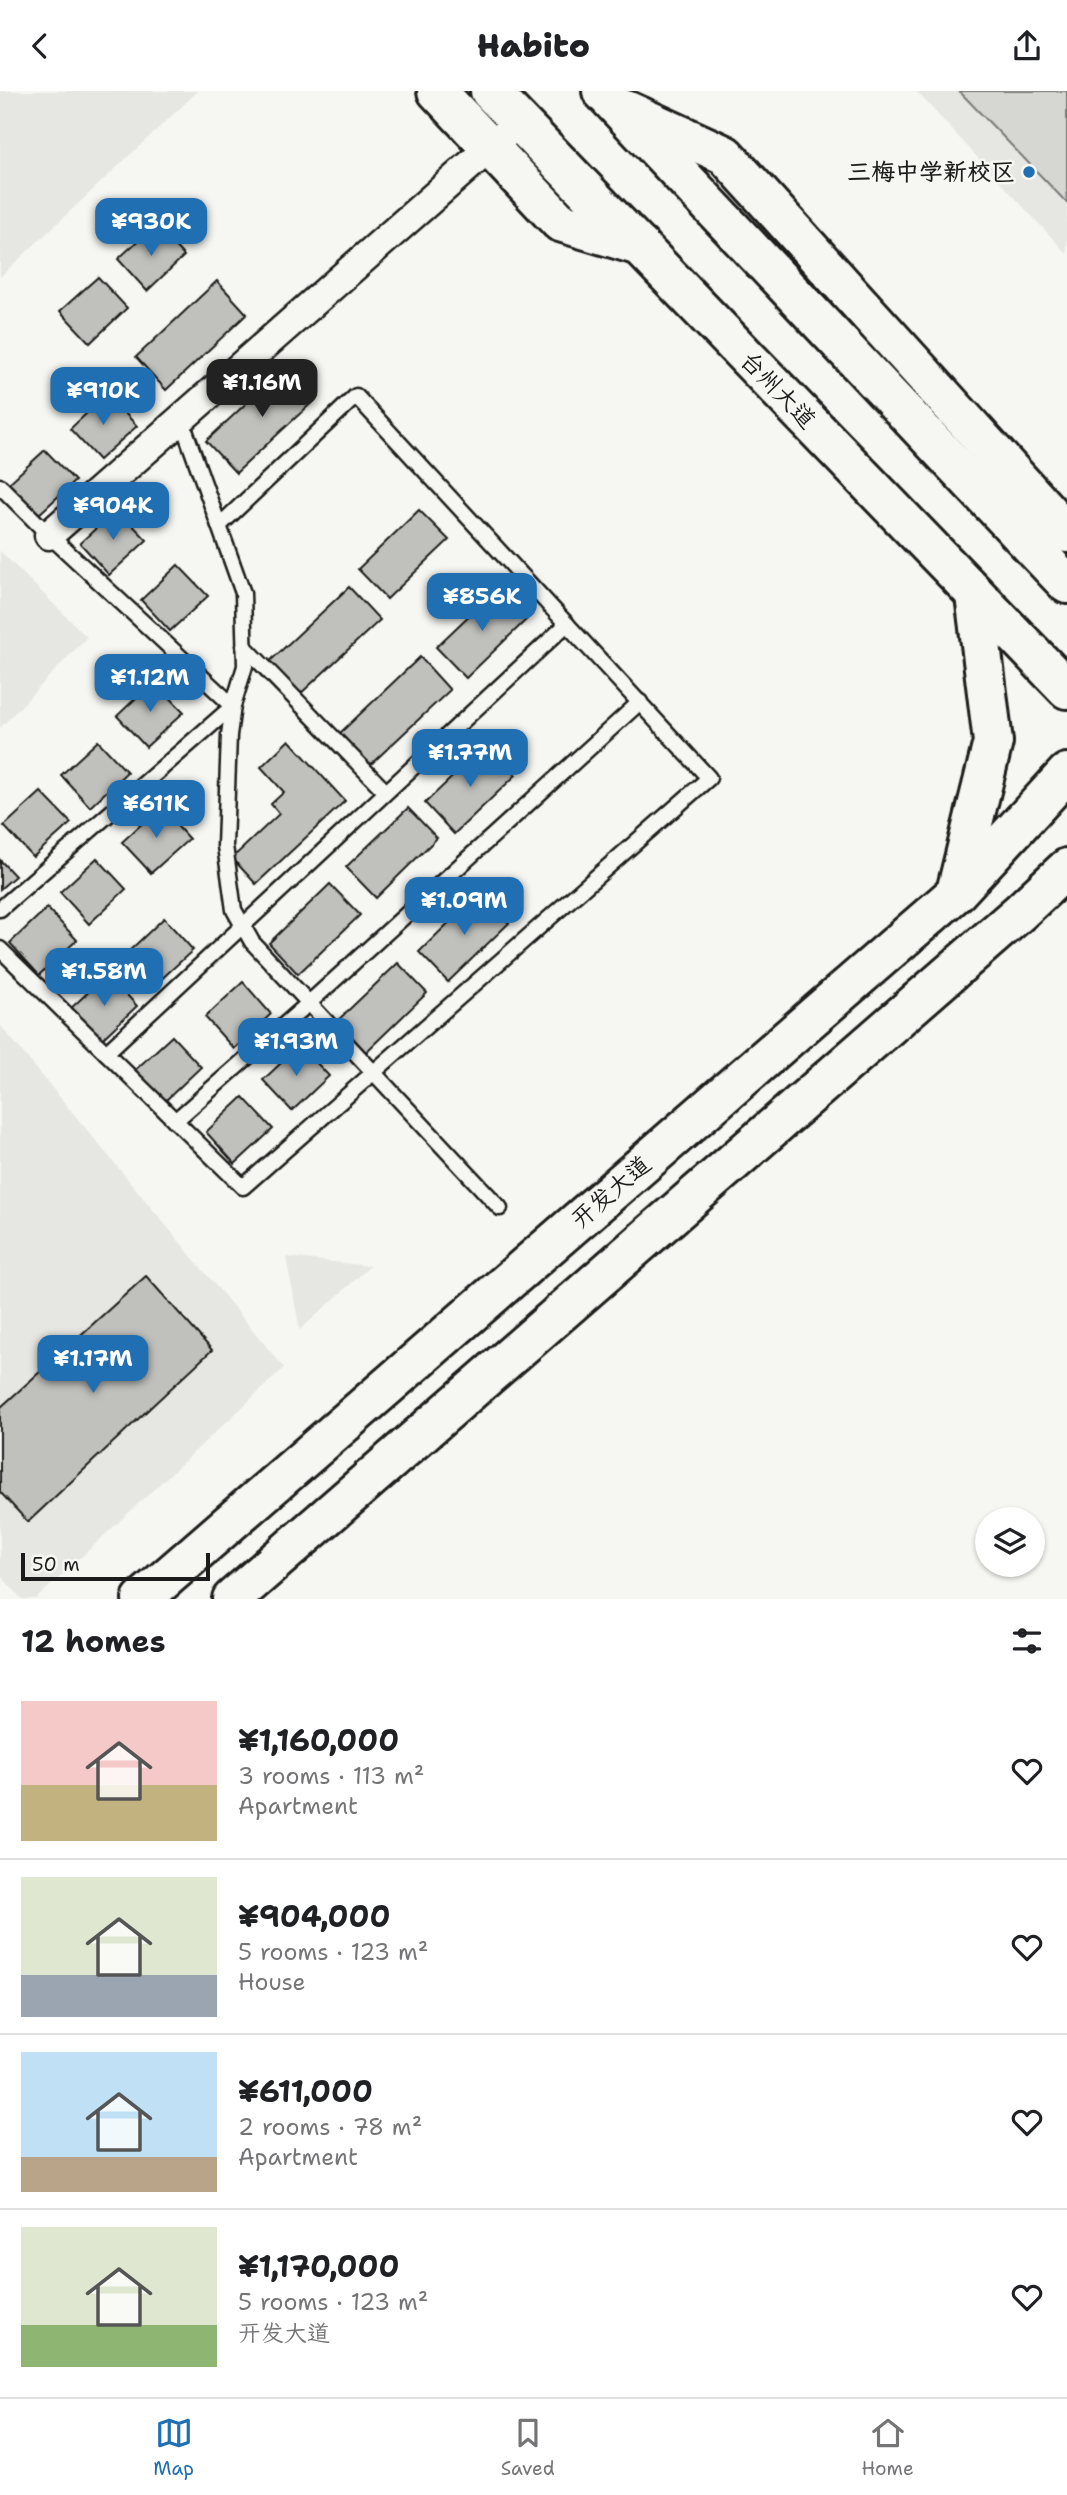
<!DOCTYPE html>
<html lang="en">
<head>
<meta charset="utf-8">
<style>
  body { margin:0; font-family:"Shantell Sans","LXGW WenKai TC",sans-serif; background:#f2f2f2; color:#202124; height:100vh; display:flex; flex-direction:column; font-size:26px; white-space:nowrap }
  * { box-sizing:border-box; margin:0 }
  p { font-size:23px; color:#757577 }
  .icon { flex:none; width:38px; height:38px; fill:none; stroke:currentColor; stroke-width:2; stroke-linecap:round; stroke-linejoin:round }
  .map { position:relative; height:1508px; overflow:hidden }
  .details { display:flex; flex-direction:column; background:#fff; flex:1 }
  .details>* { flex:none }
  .fabs { position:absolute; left:975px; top:1416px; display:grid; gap:14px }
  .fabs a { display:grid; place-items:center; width:70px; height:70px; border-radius:50%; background:#fff; box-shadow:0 2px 5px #0004; font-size:35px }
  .scale { position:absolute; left:21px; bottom:18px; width:189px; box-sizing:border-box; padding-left:7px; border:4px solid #1c1c1c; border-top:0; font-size:19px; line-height:24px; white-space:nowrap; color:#1c1c1c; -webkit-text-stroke:5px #f6f6f2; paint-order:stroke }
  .price { position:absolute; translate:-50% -60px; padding:0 16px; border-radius:14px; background:#1f6fb2; color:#fff; font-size:23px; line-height:46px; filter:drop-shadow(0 2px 4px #0008) }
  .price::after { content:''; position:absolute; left:50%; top:42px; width:21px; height:16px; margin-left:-10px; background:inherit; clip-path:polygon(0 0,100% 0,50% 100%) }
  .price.selected { background:#222; color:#fff }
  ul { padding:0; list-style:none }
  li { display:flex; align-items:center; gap:21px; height:175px; padding:0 21px }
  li+li { border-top:2px solid #e0e0e0 }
  li span { display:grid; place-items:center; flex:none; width:196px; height:140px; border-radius:0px; color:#555 }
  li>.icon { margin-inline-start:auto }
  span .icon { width:84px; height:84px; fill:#fffc; stroke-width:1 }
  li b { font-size:30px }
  h2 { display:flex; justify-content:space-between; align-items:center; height:84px; padding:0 21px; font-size:30px }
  header { display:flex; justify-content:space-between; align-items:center; height:91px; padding:0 21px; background:#fff; font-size:32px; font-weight:800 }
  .tab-bar { display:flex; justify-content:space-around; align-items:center; height:98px; border-top:2px solid #e0e0e0; background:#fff; font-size:19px; color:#757577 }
  .tab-bar a { display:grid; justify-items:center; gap:4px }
  .tab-bar .selected { color:#1f6fb2 }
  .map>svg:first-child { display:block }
  .built { fill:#e6e6e2 }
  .green { fill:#d6d6d2; stroke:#797977; stroke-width:2 }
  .building { fill:#c0c0bd; stroke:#1c1c1c; stroke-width:2 }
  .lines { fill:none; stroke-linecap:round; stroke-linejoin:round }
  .lane-casing { stroke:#1c1c1c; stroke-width:19 }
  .street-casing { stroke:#1c1c1c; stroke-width:33 }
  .secondary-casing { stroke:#1c1c1c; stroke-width:44 }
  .primary-casing { stroke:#1c1c1c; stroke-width:44 }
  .lane { stroke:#f6f6f2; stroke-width:14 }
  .street { stroke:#f6f6f2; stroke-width:28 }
  .secondary { stroke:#f6f6f2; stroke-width:38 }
  .primary { stroke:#f6f6f2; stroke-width:38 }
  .poi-dot { fill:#1f6fb2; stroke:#f6f6f2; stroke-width:2.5 }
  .labels { text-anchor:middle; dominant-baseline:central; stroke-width:5; stroke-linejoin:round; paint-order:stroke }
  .poi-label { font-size:24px; font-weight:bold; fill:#1c1c1c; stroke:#f6f6f2; text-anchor:end }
  .street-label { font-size:24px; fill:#1c1c1c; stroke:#f6f6f2 }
</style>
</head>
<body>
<header><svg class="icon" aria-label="back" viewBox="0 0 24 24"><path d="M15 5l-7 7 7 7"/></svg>Habito<svg class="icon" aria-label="share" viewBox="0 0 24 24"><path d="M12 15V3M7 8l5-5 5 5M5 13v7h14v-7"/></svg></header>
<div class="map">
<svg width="1067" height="1508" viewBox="0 0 1067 1508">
  <rect width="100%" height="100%" fill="#f6f6f2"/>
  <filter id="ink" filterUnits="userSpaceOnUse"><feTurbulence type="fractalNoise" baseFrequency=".0143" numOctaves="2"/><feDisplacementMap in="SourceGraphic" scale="14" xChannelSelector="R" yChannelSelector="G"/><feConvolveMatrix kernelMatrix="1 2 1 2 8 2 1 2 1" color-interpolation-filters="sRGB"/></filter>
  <g filter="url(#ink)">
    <!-- built -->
    <g class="built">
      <path d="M0 0H198L0 186Z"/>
      <path d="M916 0H1067V163Z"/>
      <path d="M0 460 87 546 0 637Z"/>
      <path d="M0 934 284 1277 36 1508H22L0 1484Z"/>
      <path d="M286 1166 370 1175 300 1239Z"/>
    </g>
    <!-- green -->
    <path class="green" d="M959 0H1067V112Z"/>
    <!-- building -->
    <g class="building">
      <path d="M155 134 184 165 147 200 118 168Z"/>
      <path d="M98 186 127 217 90 252 60 220Z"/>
      <path d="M217 190 247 223 166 299 136 266Z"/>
      <path d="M287 274 318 306 236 382 206 350Z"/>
      <path d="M107 303 137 335 99 369 70 338Z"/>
      <path d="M45 359 75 390 37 425 8 393Z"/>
      <path d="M117 418 147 449 109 484 80 452Z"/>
      <path d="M419 419 449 449 387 508 358 478Z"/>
      <path d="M178 474 208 505 170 540 141 509Z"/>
      <path d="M349 496 380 529 298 605 268 572Z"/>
      <path d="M498 497 527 528 466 587 436 556Z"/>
      <path d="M420 566 450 599 369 675 339 643Z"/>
      <path d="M154 590 184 621 146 656 117 625Z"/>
      <path d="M289 649 345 710 256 793 232 767 279 723 271 713 284 701 261 676Z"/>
      <path d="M98 650 127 681 90 716 61 684Z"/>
      <path d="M487 653 516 684 454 743 425 712Z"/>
      <path d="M41 701 71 732 33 766 4 735Z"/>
      <path d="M160 716 189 748 151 782 122 751Z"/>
      <path d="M408 717 437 747 376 807 346 776Z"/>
      <path d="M97 767 126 798 89 833 60 801Z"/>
      <path d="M0 769 15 785 0 798Z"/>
      <path d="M330 793 360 824 298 883 269 852Z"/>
      <path d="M480 801 509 832 448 891 419 861Z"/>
      <path d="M47 817 77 849 39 884 10 852Z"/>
      <path d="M164 827 193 859 156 893 127 862Z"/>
      <path d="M398 872 427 902 366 961 336 931Z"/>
      <path d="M108 883 137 915 100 950 70 918Z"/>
      <path d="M243 891 271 923 234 958 205 926Z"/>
      <path d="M172 945 201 976 164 1011 135 979Z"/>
      <path d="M300 954 329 985 292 1020 263 989Z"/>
      <path d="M243 1006 273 1038 235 1073 206 1041Z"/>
      <path d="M146 1185 212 1259 28 1431 0 1401V1317Z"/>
    </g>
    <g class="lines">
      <!-- lane casing -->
      <g class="lane-casing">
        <g id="lane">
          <path d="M181 328 243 502 245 575 233 615 229 644 225 755 234 819 252 851 500 1117"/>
          <path d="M0 395 49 444 233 615 0 818"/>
          <path d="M244 555 383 698"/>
          <path d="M0 858 243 1096 709 687 356 305 219 435"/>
          <path d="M106 962 567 533"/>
          <path d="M175 1030 309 912 640 611"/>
        </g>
      </g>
      <!-- street casing -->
      <g class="street-casing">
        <path id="street" d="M49 444 504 44"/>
      </g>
      <!-- secondary casing -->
      <g class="secondary-casing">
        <g id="secondary">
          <path d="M437 0 560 131 640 155"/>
          <path d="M626 19 725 64 1067 442"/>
        </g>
      </g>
      <!-- primary casing -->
      <g class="primary-casing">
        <g id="primary">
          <path d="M490 0 1067 598"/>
          <path d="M602 0 1067 493"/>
          <path d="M957 797 993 651 975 504"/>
          <path d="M142 1508 957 801 1067 682"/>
          <path d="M232 1508 1020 821 1067 777"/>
        </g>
      </g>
      <!-- lane -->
      <use href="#lane" class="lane"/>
      <!-- street -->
      <use href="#street" class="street"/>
      <!-- secondary -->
      <use href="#secondary" class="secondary"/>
      <!-- primary -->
      <use href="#primary" class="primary"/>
    </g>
  </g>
  <!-- markers -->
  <circle class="poi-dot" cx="1029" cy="81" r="7"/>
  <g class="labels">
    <!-- poi labels -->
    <g class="poi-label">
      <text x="1015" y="81">三梅中学新校区</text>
    </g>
    <!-- street labels -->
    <g class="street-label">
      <text transform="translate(778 299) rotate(46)">台州大道</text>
      <text transform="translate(611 1101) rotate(-41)">开发大道</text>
    </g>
  </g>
</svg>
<div class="fabs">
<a><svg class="icon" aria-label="layers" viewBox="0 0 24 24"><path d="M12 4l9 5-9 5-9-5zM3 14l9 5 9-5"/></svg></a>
</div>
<div class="scale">50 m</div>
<b class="price" style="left:151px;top:167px">¥930K</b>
<b class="price selected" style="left:262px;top:328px">¥1.16M</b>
<b class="price" style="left:103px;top:336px">¥910K</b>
<b class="price" style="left:113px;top:451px">¥904K</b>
<b class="price" style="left:482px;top:542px">¥856K</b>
<b class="price" style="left:150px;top:623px">¥1.12M</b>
<b class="price" style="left:470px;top:698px">¥1.77M</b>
<b class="price" style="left:156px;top:749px">¥611K</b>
<b class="price" style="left:464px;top:846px">¥1.09M</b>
<b class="price" style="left:104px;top:917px">¥1.58M</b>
<b class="price" style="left:296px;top:987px">¥1.93M</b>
<b class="price" style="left:93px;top:1304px">¥1.17M</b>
</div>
<section class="details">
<h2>12 homes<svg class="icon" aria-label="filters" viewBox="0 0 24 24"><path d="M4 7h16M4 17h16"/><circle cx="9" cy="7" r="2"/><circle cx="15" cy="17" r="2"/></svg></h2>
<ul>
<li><span style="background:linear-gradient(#f6c9c9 60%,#c2b280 0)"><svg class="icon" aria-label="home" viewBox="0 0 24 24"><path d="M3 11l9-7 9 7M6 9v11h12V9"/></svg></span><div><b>¥1,160,000</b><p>3 rooms · 113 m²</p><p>Apartment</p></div><svg class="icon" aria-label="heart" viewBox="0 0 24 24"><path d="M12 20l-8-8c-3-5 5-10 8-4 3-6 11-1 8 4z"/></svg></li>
<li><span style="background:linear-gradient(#dfe7d0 70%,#9aa5b1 0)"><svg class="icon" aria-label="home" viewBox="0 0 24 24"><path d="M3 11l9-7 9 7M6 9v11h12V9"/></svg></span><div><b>¥904,000</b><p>5 rooms · 123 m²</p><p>House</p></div><svg class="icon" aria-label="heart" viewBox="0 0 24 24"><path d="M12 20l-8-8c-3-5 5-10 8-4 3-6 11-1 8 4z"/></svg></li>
<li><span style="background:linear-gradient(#bfe0f5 75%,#b9a48a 0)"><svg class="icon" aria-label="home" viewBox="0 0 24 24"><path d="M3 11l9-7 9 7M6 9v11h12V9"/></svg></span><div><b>¥611,000</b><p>2 rooms · 78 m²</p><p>Apartment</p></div><svg class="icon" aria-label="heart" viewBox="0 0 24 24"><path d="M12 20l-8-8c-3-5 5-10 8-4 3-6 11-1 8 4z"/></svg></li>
<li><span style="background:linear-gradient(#dfe7d0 70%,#8fb573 0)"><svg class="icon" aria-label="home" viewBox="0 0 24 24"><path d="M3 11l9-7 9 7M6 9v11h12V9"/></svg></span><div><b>¥1,170,000</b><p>5 rooms · 123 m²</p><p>开发大道</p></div><svg class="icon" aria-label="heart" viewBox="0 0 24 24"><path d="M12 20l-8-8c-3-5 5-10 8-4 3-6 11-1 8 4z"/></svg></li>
</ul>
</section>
<nav class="tab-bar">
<a class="selected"><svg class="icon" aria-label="map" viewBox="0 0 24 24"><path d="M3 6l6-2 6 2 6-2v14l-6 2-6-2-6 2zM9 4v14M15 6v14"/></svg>Map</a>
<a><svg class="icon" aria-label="saved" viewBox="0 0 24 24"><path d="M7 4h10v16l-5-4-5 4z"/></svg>Saved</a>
<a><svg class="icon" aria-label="home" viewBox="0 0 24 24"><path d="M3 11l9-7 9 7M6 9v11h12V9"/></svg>Home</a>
</nav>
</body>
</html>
